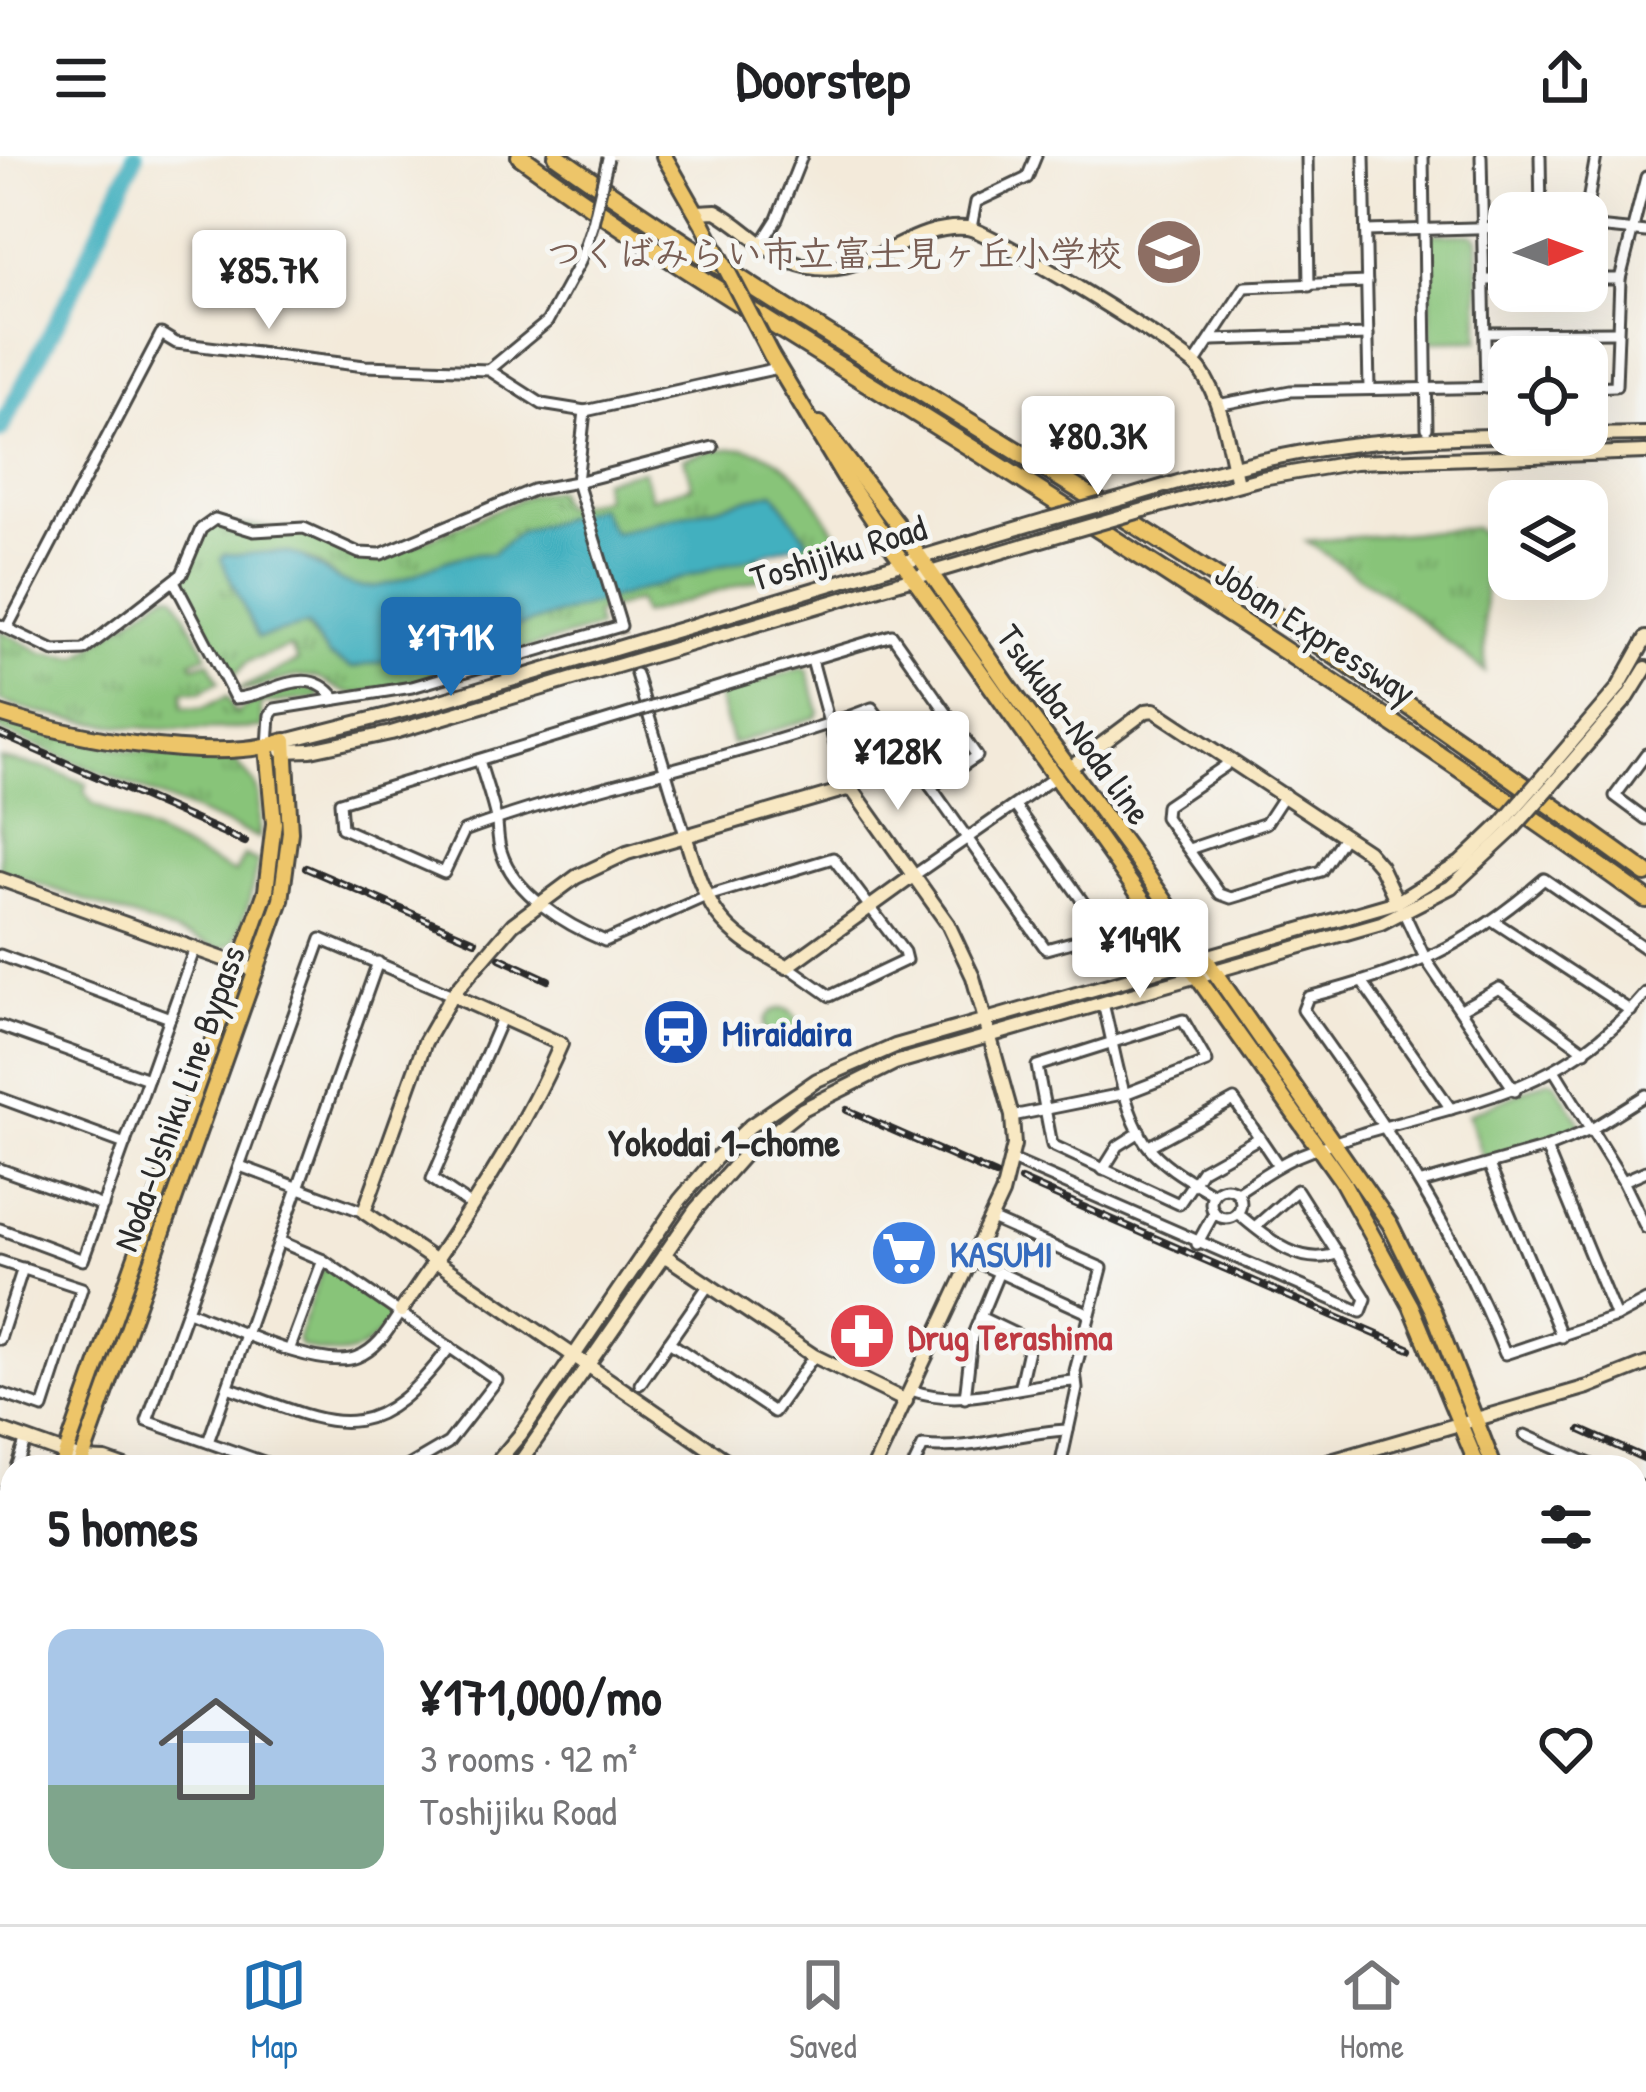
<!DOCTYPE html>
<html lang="en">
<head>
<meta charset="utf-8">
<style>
  body { margin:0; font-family:"Patrick Hand","Klee One",sans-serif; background:#f6f6f6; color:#202124; height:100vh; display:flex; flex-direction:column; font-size:45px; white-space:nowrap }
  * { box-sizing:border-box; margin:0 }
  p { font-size:39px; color:#757577 }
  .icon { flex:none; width:66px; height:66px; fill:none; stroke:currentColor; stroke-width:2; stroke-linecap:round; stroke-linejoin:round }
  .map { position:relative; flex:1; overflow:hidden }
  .side { position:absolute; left:0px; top:1299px; width:1647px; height:471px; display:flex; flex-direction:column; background:#fff; border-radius:36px 36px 0 0; box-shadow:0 12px 48px #0002 }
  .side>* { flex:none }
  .needle { width:78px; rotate:89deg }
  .controls { position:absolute; left:1488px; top:36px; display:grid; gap:24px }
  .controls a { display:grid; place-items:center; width:120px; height:120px; border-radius:24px; background:#fff; box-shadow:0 12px 48px #0002; font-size:60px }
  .price { position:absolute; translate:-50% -102px; padding:0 27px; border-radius:12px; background:#fff; color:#222; font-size:39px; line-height:78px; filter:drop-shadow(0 3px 6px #0008) }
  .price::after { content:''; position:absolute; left:50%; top:72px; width:36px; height:27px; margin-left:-18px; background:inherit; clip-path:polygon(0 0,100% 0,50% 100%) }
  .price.current { background:#1f6fb2; color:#fff }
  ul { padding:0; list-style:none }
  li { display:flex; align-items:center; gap:36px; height:300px; padding:0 48px }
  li+li { border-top:3px solid #e0e0e0 }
  li span { display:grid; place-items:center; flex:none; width:336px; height:240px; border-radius:24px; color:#555 }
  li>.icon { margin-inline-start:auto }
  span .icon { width:144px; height:144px; fill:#fffc; stroke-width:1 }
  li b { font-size:51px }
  h2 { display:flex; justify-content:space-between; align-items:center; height:144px; padding:0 48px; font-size:51px }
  header { display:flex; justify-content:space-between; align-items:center; height:156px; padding:0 48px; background:#fff; font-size:54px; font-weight:700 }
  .menu { display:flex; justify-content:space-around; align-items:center; height:168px; border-top:3px solid #e0e0e0; background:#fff; font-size:33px; color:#757577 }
  .menu a { display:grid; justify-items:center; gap:6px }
  .menu .current { color:#1f6fb2 }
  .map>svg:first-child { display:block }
  .grass { fill:url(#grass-tufts); stroke:#5a7852; stroke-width:3 }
  .green { fill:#88c479; stroke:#5a7852; stroke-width:3 }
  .water { fill:#43b0bf; stroke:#376e75; stroke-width:3 }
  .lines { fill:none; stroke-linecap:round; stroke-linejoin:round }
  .stream { stroke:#43b0bf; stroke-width:3 }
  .river { stroke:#43b0bf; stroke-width:18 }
  .street-tunnel { stroke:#cbc4b7; stroke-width:9; stroke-dasharray:9 4.5; stroke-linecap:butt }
  .street-casing { stroke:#494845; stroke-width:15 }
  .secondary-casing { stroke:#494845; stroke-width:18 }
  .primary-casing { stroke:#494845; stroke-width:20 }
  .highway-casing { stroke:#494845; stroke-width:22 }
  .street { stroke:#fff; stroke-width:9 }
  .secondary { stroke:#f8e8c3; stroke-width:12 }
  .primary { stroke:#edc569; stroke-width:14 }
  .highway { stroke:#edc569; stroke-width:16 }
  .rail-casing { stroke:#2b2b2b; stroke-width:8 }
  .rail { stroke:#f6f6f2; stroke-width:3; stroke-dasharray:9; stroke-linecap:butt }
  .street-bridge-casing { stroke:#494845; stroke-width:15; stroke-linecap:butt }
  .secondary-bridge-casing { stroke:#494845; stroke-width:18; stroke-linecap:butt }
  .primary-bridge-casing { stroke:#494845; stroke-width:20; stroke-linecap:butt }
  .street-bridge { stroke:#fff; stroke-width:9 }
  .secondary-bridge { stroke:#f8e8c3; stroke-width:12 }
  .primary-bridge { stroke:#edc569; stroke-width:14 }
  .labels { text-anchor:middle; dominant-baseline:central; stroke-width:10; stroke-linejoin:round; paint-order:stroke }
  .education-label { font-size:36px; font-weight:bold; fill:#785e54; stroke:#f6f6f2; text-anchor:end }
  .street-label { font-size:36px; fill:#2b2b2b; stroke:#f6f6f2 }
  .transit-label { font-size:36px; font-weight:bold; fill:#164399; stroke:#f6f6f2; text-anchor:start }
  .shop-label { font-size:36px; font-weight:bold; fill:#366cbe; stroke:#f6f6f2; text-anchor:start }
  .health-label { font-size:36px; font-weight:bold; fill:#be3a42; stroke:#f6f6f2; text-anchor:start }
  .neighbourhood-label { font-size:39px; font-weight:bold; fill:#2b2b2b; stroke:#f6f6f2 }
</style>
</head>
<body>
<header><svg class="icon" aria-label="menu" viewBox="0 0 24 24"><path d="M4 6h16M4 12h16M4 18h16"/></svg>Doorstep<svg class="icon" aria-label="share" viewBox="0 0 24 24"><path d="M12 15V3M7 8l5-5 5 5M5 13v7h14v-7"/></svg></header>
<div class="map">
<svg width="1646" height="1768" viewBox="0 0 1646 1768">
  <defs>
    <pattern id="grass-tufts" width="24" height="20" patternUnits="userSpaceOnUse" patternTransform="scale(3)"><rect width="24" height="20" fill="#88c479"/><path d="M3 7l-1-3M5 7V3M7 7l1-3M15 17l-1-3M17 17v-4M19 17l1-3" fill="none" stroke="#6f9f63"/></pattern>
  </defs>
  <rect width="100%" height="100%" fill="#f6f6f2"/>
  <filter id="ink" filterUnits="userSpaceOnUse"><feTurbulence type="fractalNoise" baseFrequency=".00833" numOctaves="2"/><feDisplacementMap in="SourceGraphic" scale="24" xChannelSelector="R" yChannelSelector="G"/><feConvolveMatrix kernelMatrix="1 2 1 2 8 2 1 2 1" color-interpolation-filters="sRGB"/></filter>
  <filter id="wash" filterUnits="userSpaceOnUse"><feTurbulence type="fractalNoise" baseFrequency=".004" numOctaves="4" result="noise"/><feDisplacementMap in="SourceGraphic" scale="48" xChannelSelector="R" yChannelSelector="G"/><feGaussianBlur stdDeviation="2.7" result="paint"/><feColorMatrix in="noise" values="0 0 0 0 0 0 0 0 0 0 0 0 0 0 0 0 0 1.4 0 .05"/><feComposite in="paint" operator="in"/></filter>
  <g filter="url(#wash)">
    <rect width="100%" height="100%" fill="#f3eada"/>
    <!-- grass -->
    <g class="grass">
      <path d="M744 292C795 301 811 338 837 379 834 401 823 404 803 410L795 388 806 385 774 336 613 377 599 351 519 376 493 398C439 395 412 431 366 431 342 432 334 418 316 407 296 395 273 398 251 401L329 500 352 512 427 496 433 520C413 526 368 541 348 537 336 534 325 523 313 521 284 516 263 536 238 534L298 505 290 491 249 505 232 522 183 423 203 373 213 367C242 370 274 370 303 377 330 384 348 402 375 406L530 339 556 334 562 351 604 342 602 324 643 314 651 342 692 330 684 302 713 294Z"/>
      <path d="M1474 372 1484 379 1485 516 1408 454 1306 385Z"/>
      <path d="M758 399 766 421 642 458 637 445 595 457 598 472 471 508 467 485Z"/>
      <path d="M166 437 175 439 207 499 191 506 194 510 209 505 219 526 200 536 183 535V551L202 552 227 541 235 557C264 541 286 527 319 535V542L260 548 263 572C173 576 87 574 0 545V474L43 497 78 501Z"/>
      <path d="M0 564 127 594 236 606 255 628 259 641V682L0 575Z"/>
    </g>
    <!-- green -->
    <g class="green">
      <path d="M1433 78H1472L1478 82 1479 184 1431 185 1429 83Z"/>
      <path d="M802 512 808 515 819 556 816 561 732 588 718 538Z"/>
      <path d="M0 603 50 613 87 628 84 635 93 648 235 717 244 700 258 706 248 750 234 787 221 793 0 714Z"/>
      <circle cx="781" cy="870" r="17"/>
      <path d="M1549 924 1554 925 1581 967 1578 974 1483 1003 1468 958Z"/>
      <path d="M330 1111 391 1154 392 1162C363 1200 346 1206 300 1190L297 1184 322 1113Z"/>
    </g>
    <!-- water -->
    <path class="water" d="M774 336 808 385 437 494 352 512 329 500 307 469 258 482 221 403 225 398C247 400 263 395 282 396 316 399 333 432 367 431 413 430 440 395 492 398L519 376 598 351 614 377Z"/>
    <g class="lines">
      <!-- stream -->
      <path class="stream" d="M110 1758 113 1768"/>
      <!-- river -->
      <path class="river" d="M0 274 65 150 135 0"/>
    </g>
  </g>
  <g filter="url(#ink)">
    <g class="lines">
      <!-- street-tunnel -->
      <path class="street-tunnel" d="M621 470 636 518"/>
      <!-- street casing -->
      <g class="street-casing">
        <g id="street">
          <path d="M1307 0 1309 130"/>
          <path d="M1364 0 1369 233"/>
          <path d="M1423 0 1427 272"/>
          <path d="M1481 0 1486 232"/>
          <path d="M1540 0 1541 57"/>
          <path d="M1586 57 1596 0"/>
          <path d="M1587 70 1646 76"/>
          <path d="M971 72 976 46 1027 22 1036 0"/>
          <path d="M1366 75 1509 71"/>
          <path d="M761 88 777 63 802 0"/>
          <path d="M1587 123H1620"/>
          <path d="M1483 124H1509"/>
          <path d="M1485 177 1617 176"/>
          <path d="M1213 184 1368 179"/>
          <path d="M1195 207 1245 131 1367 126"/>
          <path d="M489 214 547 166 580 106 593 67"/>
          <path d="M1587 231 1616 230 1620 123 1646 21"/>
          <path d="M1217 249 1290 235 1509 231"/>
          <path d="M174 425 235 542C270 541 306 504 336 543"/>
          <path d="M0 469 54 495 84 494 182 418 201 373 215 363 254 375 304 372 359 397 381 398 533 334 577 326 713 291"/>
          <path d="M7 472 161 178 176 187 365 210 489 214 542 248 585 255 778 212"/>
          <path d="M812 504 847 633"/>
          <path d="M636 518 685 679"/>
          <path d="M639 555 340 646 342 672 444 717 464 675C597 626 740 603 872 552L931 631 977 600 892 479 652 551"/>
          <path d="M268 590 270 559 275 553 412 531 621 470 577 326 585 255"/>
          <path d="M1646 598 1615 640 1646 663"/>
          <path d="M1228 602 1225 610 1166 650 1165 661 1220 738 1231 742 1321 715 1345 679"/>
          <path d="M479 604C485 625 493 646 497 667 498 676 498 687 501 695 514 738 566 769 605 785L704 741 833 702 904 796 906 804 830 840 789 811"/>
          <path d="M931 631 1046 793 1105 777 1015 650"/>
          <path d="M1189 693 1266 667 1285 638"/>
          <path d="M913 720 1055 621"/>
          <path d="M1404 757 1426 804 1515 935"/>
          <path d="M1495 766 1631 855"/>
          <path d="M1646 793 1544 723C1465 792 1409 815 1308 841L1303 854C1383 965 1453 1069 1505 1198L1616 1161 1646 1145"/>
          <path d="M0 799 170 862"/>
          <path d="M1362 826 1451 953"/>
          <path d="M1103 848C1114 888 1122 952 1145 986 1161 1009 1189 1024 1213 1038"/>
          <path d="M1461 853 1499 832 1585 895"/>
          <path d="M0 870 148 923"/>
          <path d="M1554 914 1623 1025 1646 1072"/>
          <path d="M0 942 125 988"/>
          <path d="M1012 960 1127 937 1207 906 1183 864 1037 910 1052 989 1179 1048 1202 1014 1259 982"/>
          <path d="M1149 990 1234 944 1278 1009"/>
          <path d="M1546 992 1616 1161"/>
          <path d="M1012 1004 1361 1156 1366 1143 1297 1034 1255 1071"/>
          <path d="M1489 1009 1562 1181"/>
          <path d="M240 1010 364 1056"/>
          <path d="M0 1013 103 1050"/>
          <path d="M1103 1014 1118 990 1140 976"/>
          <path d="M1623 1025 1646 1015"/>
          <path d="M1422 1027 1546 992 1590 974 1646 939"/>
          <circle cx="1226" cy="1047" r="15"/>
          <path d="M1237 1036C1258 1023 1277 1008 1300 999 1430 946 1546 956 1646 837"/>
          <path d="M472 1050 432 1023 502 862"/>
          <path d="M1237 1057C1265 1080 1300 1113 1338 1097"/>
          <path d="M991 1063 1102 1112 1075 1215 1077 1233 1060 1311"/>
          <path d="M0 1073 83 1104 195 792"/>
          <path d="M279 1085 323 1104 497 1224 448 1287 407 1311"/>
          <path d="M1197 1088 1214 1057"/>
          <path d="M972 1104 1088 1157"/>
          <path d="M0 1105 82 1132 43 1252 0 1237"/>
          <path d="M708 1130 669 1186 774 1256 814 1200"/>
          <path d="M188 1155C226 1169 320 1216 357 1201 378 1193 389 1173 401 1155"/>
          <path d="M980 1161 1030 1185 1020 1229"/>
          <path d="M0 1183 23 1112"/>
          <path d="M290 1192 323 1104"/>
          <path d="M640 1228 669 1186"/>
          <path d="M228 1231C338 1271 370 1296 450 1191"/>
          <path d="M911 1234C965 1253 1021 1227 1076 1225"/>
          <path d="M965 1242 972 1181 999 1116"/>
          <path d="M1525 1279 1597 1311"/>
          <path d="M208 1286 378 806"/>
          <path d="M16 1311 26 1283"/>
          <path d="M278 1311 147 1265 321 783 452 839"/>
          <path d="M613 1311 616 1307 622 1311"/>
          <path d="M913 1311 923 1290C972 1296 1019 1275 1068 1274"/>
          <path d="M1635 1328 1646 1333"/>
          <path d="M1635 1337 1646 1342"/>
          <path d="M0 1348 12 1320"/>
          <path d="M1635 1427 1646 1424"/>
          <path d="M1635 1451 1646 1489"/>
          <path d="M1635 1554 1646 1591"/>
          <path d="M3 1621 4 1612 12 1613"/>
          <path d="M2 1649 3 1655 12 1659"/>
          <path d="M337 1758 364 1768 367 1758"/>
          <path d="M631 1758 632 1768"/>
          <path d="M707 1758 710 1768"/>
          <path d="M757 1758V1768"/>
          <path d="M1210 1758V1768"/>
          <path d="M1269 1758V1768"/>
          <path d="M1336 1758 1337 1768"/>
          <path d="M1384 1758V1768"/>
          <path d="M1441 1758 1452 1768"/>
        </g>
      </g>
      <!-- secondary casing -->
      <g class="secondary-casing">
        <g id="secondary">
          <path d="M697 56 716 55C742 69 763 94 792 106 862 134 903 66 967 72 989 74 1187 196 1200 214 1223 246 1228 290 1237 327"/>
          <path d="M1124 342C1196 320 1267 300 1341 290 1441 277 1545 280 1646 278"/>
          <path d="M1144 354 1262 322 1355 306 1646 296"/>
          <path d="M285 585 434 547 1045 364"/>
          <path d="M282 595 311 594 391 577 1065 377"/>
          <path d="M1070 612 1146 555 1154 554 1367 695 1380 710 1397 746"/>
          <path d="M1542 621 1618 532 1646 482"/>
          <path d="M1552 629 1628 541 1646 512"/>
          <path d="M685 679C708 754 715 772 787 811L913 720"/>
          <path d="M0 723 257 815"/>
          <path d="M664 1099 814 1200 906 1245"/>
          <path d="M401 1155C460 1069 520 983 561 888L452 839"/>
          <path d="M0 1274 81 1303 105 1304 125 1311"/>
          <path d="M493 1311 520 1279 680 1044 715 1003 750 970 817 924 895 890 1397 746 1460 707 1502 667"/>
          <path d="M517 1311 696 1053 742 1001 803 953 895 907 1381 767 1451 731 1511 675"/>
          <path d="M736 1311 364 1056 425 886 452 839 513 768 576 721 627 697 847 633 854 636 948 768 973 821 1012 960 1014 989 1002 1038 874 1311"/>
          <path d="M1310 1311 1588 1231 1646 1208"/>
          <path d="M1635 1600H1646"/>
          <path d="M0 1634 12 1636"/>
          <path d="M438 1758 460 1768"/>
          <path d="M812 1758 813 1768"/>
        </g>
      </g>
      <!-- primary casing -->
      <g class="primary-casing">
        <g id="primary">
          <path d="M664 0 704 70"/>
          <path d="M771 199 845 322 887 384 1342 1025 1411 1150 1478 1311"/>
          <path d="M820 268 897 368 1008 529 1131 696 1390 1068 1433 1155 1494 1311"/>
          <path d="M0 558C72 581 213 609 285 585L290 676 281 744 79 1311"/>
          <path d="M61 1311 266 735 274 667 267 591"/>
          <path d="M0 1482 12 1449"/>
          <path d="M0 1533 12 1500"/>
          <path d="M1605 1758V1768"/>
        </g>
      </g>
      <!-- highway casing -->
      <g class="highway-casing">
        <g id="highway">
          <path d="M520 0C685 120 862 221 1033 331 1241 464 1446 599 1646 743"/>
          <path d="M557 0C753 139 962 258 1164 387 1328 492 1488 603 1646 717"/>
        </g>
      </g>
      <!-- street -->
      <use href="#street" class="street"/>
      <!-- secondary -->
      <use href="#secondary" class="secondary"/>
      <!-- primary -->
      <use href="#primary" class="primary"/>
      <!-- highway -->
      <use href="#highway" class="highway"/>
      <!-- rail casing -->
      <g class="rail-casing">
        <g id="rail">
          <path d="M0 578 245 686"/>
          <path d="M306 712 475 785"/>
          <path d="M500 802 548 824"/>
          <path d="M847 954 995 1019"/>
          <path d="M1021 1024 1410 1193"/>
          <path d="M1581 1274 1646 1303"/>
        </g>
      </g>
      <!-- rail -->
      <use href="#rail" class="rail"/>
      <!-- street-bridge casing -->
      <g class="street-bridge-casing">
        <g id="street-bridge">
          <path d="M593 67 608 2"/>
          <path d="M639 555 652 551"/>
        </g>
      </g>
      <!-- secondary-bridge casing -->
      <g class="secondary-bridge-casing">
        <g id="secondary-bridge">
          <path d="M1045 364 1124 342"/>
          <path d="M1065 377 1144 354"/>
          <path d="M1502 667 1542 621"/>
          <path d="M1511 675 1552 629"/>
        </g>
      </g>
      <!-- primary-bridge casing -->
      <g class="primary-bridge-casing">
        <path id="primary-bridge" d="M704 70 771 199"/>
      </g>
      <!-- street-bridge -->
      <use href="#street-bridge" class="street-bridge"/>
      <!-- secondary-bridge -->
      <use href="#secondary-bridge" class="secondary-bridge"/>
      <!-- primary-bridge -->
      <use href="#primary-bridge" class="primary-bridge"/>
    </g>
  </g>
  <!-- icons -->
  <defs>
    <g id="school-disc" transform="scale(3.45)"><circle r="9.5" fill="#8d6e63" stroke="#f6f6f2"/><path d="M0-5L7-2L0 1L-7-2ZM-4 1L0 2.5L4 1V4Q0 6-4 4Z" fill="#fff"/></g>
    <g id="station-disc" transform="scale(3.45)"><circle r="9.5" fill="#1a4fb4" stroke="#f6f6f2"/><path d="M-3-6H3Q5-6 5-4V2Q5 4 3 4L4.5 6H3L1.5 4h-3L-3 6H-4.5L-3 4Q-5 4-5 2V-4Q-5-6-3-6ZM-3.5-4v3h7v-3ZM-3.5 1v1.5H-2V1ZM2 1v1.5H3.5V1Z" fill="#fff"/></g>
    <g id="supermarket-disc" transform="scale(3.45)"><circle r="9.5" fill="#3f7fe0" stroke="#f6f6f2"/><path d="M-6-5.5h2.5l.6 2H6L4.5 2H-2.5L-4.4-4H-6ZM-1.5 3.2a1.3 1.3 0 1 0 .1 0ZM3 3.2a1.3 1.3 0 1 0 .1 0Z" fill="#fff"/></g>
    <g id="pharmacy-disc" transform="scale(3.45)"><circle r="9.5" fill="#e0444e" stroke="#f6f6f2"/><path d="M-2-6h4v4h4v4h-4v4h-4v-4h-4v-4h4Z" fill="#fff"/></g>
  </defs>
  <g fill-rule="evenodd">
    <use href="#school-disc" x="1169" y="96"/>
    <use href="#station-disc" x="676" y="876"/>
    <use href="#supermarket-disc" x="904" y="1097"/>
    <use href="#pharmacy-disc" x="862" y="1180"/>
  </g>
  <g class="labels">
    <!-- education labels -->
    <g class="education-label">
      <text x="1122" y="96">つくばみらい市立富士見ヶ丘小学校</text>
    </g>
    <!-- street labels -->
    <g class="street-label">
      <text transform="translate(838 396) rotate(-17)">Toshijiku Road</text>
      <text transform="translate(1316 476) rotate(33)">Joban Expressway</text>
      <text transform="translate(1075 568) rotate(54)">Tsukuba-Noda line</text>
      <text transform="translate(178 942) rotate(-70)">Noda-Ushiku Line Bypass</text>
    </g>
    <!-- transit labels -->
    <g class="transit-label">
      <text x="722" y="876">Miraidaira</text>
    </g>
    <!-- shop labels -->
    <g class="shop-label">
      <text x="950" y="1097">KASUMI</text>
    </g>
    <!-- health labels -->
    <g class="health-label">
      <text x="908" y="1180">Drug Terashima</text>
    </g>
    <!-- neighbourhood labels -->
    <g class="neighbourhood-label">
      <text x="724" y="985">Yokodai 1-chome</text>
    </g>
  </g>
</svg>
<div class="controls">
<a><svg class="needle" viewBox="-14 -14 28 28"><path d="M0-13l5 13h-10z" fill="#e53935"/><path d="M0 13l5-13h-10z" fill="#757577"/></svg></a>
<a><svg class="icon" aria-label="locate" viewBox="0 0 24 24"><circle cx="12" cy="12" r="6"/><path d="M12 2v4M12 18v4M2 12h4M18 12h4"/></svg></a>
<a><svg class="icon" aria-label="layers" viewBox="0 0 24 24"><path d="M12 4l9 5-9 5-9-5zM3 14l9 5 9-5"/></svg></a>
</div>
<b class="price" style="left:269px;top:176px">¥85.7K</b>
<b class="price" style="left:1098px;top:342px">¥80.3K</b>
<b class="price current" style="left:451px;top:543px">¥171K</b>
<b class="price" style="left:898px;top:657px">¥128K</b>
<b class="price" style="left:1140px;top:845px">¥149K</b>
<section class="side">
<h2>5 homes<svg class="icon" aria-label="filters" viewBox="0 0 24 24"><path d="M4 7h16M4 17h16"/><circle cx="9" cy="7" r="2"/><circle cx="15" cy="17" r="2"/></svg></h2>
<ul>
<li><span style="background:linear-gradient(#a9c7e8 65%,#7fa58c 0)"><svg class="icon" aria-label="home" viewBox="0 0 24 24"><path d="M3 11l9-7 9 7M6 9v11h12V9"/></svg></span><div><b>¥171,000/mo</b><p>3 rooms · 92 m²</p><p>Toshijiku Road</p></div><svg class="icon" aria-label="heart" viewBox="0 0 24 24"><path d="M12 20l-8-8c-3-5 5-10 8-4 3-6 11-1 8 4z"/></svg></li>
</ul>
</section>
</div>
<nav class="menu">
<a class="current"><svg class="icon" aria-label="map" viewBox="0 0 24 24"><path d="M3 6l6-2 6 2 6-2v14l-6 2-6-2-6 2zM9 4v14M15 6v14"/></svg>Map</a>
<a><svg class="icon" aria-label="saved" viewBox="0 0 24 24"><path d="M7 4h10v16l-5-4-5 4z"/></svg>Saved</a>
<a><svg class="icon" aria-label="home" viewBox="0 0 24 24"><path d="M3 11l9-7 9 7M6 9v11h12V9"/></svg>Home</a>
</nav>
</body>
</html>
